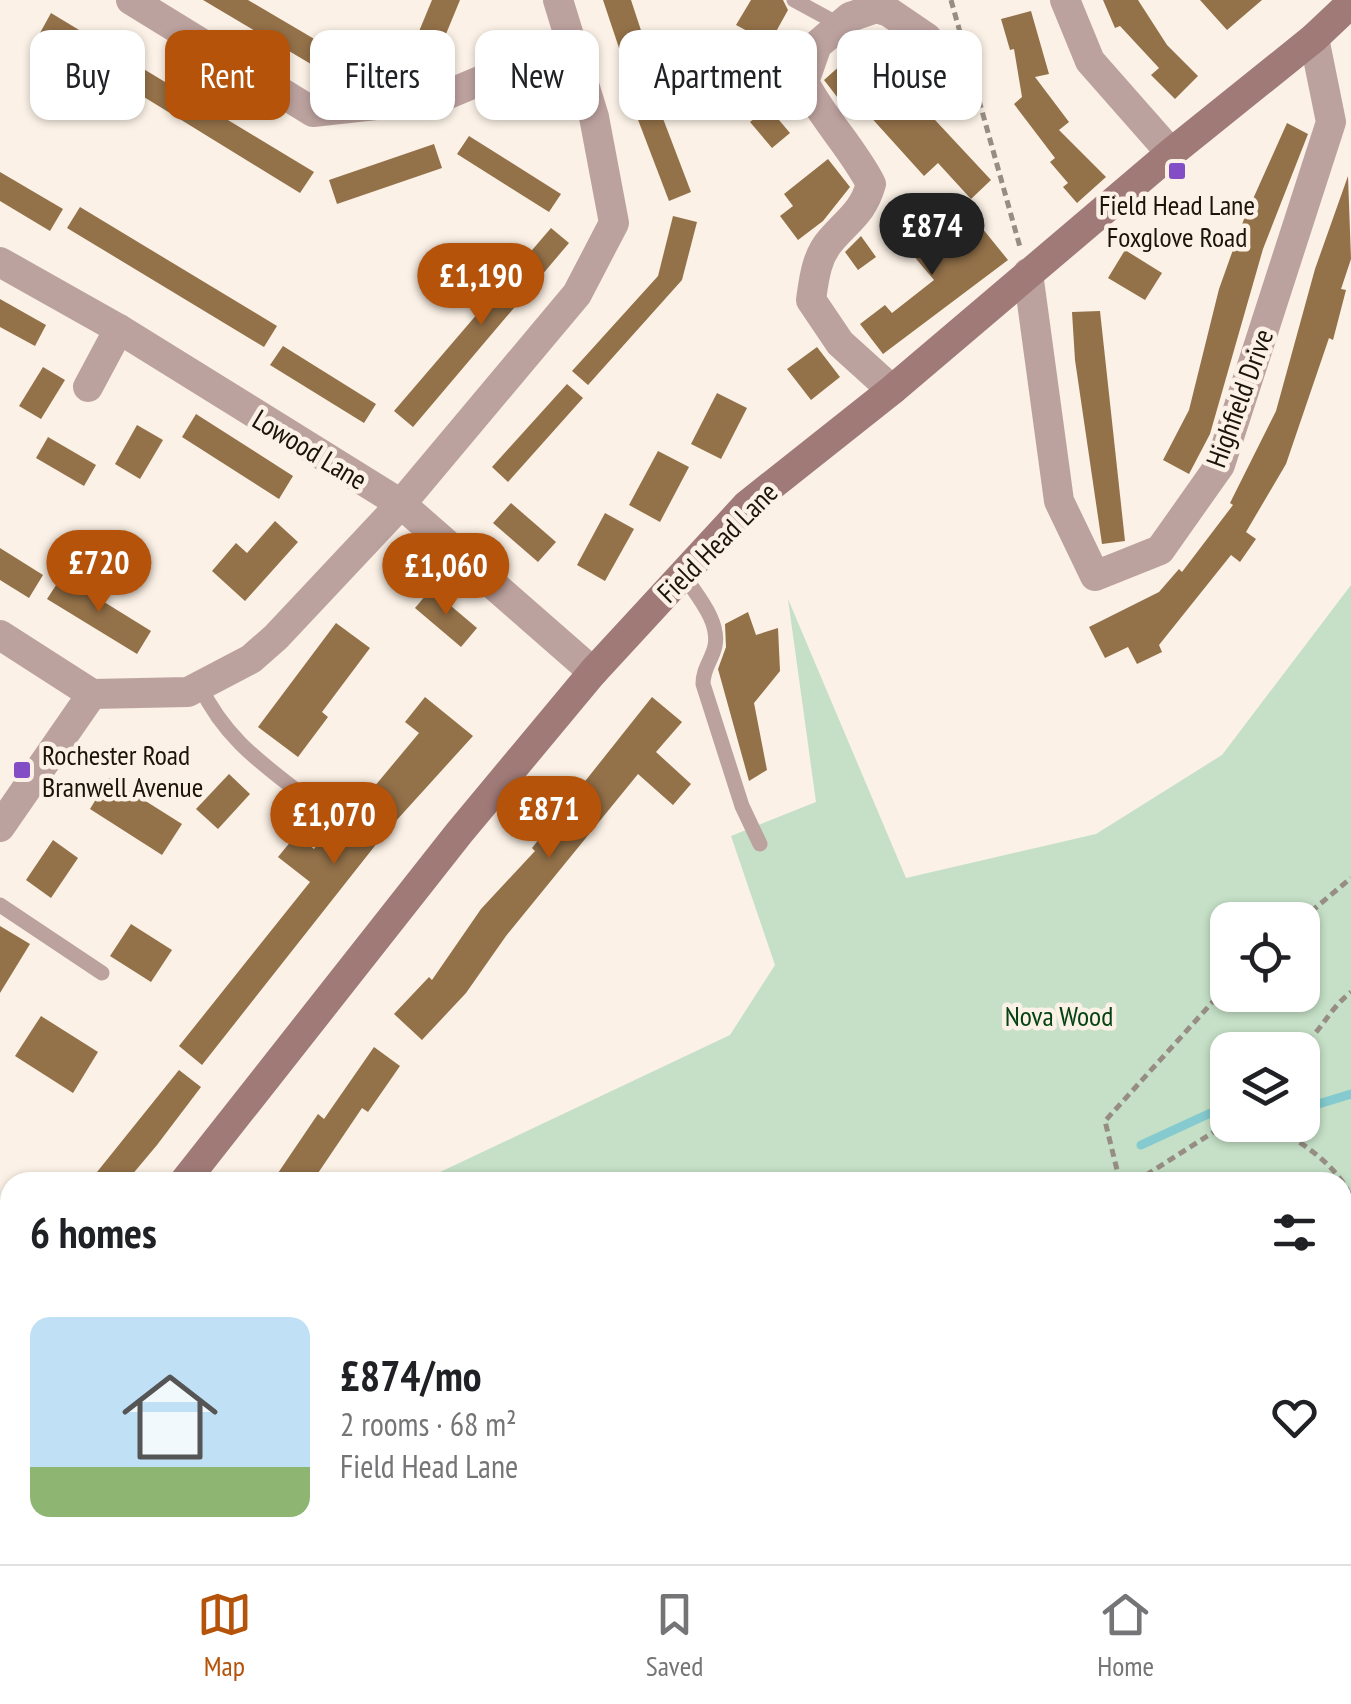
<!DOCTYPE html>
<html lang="en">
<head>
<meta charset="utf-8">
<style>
  body { margin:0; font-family:"PT Sans Narrow",sans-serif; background:#f2f2f2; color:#202124; height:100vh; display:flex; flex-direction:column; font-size:38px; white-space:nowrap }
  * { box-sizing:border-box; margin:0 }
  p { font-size:32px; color:#757577 }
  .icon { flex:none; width:55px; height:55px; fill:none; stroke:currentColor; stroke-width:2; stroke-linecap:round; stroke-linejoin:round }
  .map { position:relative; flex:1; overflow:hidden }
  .details { position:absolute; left:0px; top:1172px; width:1352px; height:392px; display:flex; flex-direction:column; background:#fff; border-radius:30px 30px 0 0; box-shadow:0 2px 8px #0004 }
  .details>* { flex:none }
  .hud { position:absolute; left:30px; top:30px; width:1292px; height:90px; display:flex; gap:20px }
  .tools { position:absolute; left:1210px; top:902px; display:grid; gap:20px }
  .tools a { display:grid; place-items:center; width:110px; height:110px; border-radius:20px; background:#fff; box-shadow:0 2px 8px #0004; font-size:50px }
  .price { position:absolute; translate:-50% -85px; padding:0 22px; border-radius:35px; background:#b45309; color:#fff; font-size:32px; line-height:65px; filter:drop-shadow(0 2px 5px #0008) }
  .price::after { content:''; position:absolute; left:50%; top:60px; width:30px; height:22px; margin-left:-15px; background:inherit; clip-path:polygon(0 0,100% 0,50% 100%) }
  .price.selected { background:#222; color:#fff }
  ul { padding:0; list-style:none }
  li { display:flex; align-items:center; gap:30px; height:250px; padding:0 30px }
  li span { display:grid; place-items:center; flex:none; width:280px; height:200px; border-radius:20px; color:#555 }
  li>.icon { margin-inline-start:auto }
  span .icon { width:120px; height:120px; fill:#fffc; stroke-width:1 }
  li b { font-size:42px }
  h2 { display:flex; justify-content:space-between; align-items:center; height:120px; padding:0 30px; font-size:42px }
  .chip { padding:0 35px; border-radius:20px; background:#fff; box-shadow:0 2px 8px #0004; font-size:35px; line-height:90px }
  .chip.selected { background:#b45309; color:#fff }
  .dock { display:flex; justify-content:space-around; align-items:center; height:140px; border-top:2px solid #e0e0e0; background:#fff; font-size:28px; color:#757577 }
  .dock a { display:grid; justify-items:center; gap:5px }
  .dock .selected { color:#b45309 }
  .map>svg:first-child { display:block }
  .green { fill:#c5e0c6; fill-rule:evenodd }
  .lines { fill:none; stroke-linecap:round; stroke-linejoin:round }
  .stream { stroke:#84cace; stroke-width:9 }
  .building { fill:#937149 }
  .path { stroke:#978d83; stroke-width:5; stroke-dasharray:8 5; stroke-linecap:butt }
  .service { stroke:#bca29f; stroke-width:15 }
  .minor { stroke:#bca29f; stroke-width:30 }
  .secondary { stroke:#a07a77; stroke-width:30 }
  .poi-dot { fill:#834ec5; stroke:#fbf1e6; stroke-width:4 }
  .labels { text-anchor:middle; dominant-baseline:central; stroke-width:9; stroke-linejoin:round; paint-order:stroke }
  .poi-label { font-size:28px; fill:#1c1309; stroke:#fbf1e6 }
  .street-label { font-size:28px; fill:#1c1309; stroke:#fbf1e6 }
  .park-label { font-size:28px; fill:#034412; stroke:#fbf1e6 }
</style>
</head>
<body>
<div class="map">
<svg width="1351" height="1564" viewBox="0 0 1351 1564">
  <rect width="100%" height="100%" fill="#fbf1e6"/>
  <!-- green -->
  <path class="green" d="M1351 585V1564H134L138 1555H1342V1182H430L438 1173 730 1035 775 965 731 836 816 802 788 599 906 878 1096 834 1222 755ZM1228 920H1302V995H1228ZM1228 1050H1302V1125H1228Z"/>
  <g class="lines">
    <!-- stream -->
    <g class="stream">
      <path d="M1302 1109 1351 1094"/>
      <path d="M1141 1145 1228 1105"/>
      <path d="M258 1564 266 1555"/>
    </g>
  </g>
  <!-- building -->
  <g class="building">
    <path d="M203 0H248L333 50 321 70Z"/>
    <path d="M432 0H460L439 51 415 41Z"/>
    <path d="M603 0H631L656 76 631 84Z"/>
    <path d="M751 0H783L788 10 773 37 787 45 773 70 741 51 751 33 736 25Z"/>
    <path d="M1103 0H1138L1167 45 1198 76 1175 99 1151 75 1159 68 1120 26 1115 28Z"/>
    <path d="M1200 0H1262L1227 30Z"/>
    <path d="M1031 11 1049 74 1035 77 1069 122 1059 130 1106 177 1077 203 1063 187 1068 183 1050 162 1055 158 1014 104 1022 97 1014 49 1010 50 1001 19Z"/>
    <path d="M51 13 314 172 300 193 40 33Z"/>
    <path d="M880 30 923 80 959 70 966 93 922 106 991 180 971 199 938 163 924 176 858 103 848 111 824 80Z"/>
    <path d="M405 36 412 61 356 77 349 51Z"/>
    <path d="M654 95 691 192 669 201 632 104Z"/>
    <path d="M768 107 790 133 772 148 750 122Z"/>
    <path d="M1287 123 1308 134 1263 249 1210 434 1189 474 1163 460 1189 410 1219 289 1244 219Z"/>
    <path d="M469 136 561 194 549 212 457 154Z"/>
    <path d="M434 144 442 168 337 204 329 180Z"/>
    <path d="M828 159 850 187 823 221 798 240 780 216 793 206 784 194Z"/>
    <path d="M0 172 63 209 50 231 0 201Z"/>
    <path d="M1348 176 1351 259 1341 289 1346 290 1333 340 1329 338 1286 464 1246 532 1256 539 1240 562 1231 555 1159 645 1162 652 1137 664 1128 647 1105 658 1089 627 1159 592 1179 569 1182 572 1233 505 1230 503 1276 411 1315 269Z"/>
    <path d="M80 207 277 326 264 347 67 228Z"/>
    <path d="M914 210 949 254 982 228 1008 260 883 354 860 324 885 305 892 313 934 280 907 248 898 255 882 235Z"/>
    <path d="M673 216 697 222 682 280 588 385 572 371 658 276Z"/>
    <path d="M551 228 569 243 413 427 394 411Z"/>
    <path d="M861 236 876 257 858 270 845 252Z"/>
    <path d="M1125 250 1162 273 1145 300 1108 278Z"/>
    <path d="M0 299 46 325 35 346 0 327Z"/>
    <path d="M1100 311 1125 541 1102 544 1075 360 1072 312Z"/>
    <path d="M283 346 376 404 364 423 270 365Z"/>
    <path d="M817 347 840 377 811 400 787 369Z"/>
    <path d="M43 367 65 380 41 419 19 406Z"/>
    <path d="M567 384 583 398 508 482 492 467Z"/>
    <path d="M717 393 747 408 721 459 691 444Z"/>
    <path d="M196 414 293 476 279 499 182 437Z"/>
    <path d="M137 425 163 440 140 479 115 464Z"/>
    <path d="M48 437 96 465 84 486 36 458Z"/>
    <path d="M658 451 689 467 660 522 629 505Z"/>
    <path d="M511 503 556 542 538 562 493 523Z"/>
    <path d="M605 513 634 529 605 581 577 565Z"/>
    <path d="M275 521 298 542 245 601 212 571 236 543 247 553Z"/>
    <path d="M0 548 43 575 29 598 0 580Z"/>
    <path d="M62 576 151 631 137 654 47 599Z"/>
    <path d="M431 589 477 628 461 647 415 608Z"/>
    <path d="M748 612 756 635 778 628 780 671 754 703 767 770 749 781 718 669 726 647 725 624Z"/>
    <path d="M336 623 370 648 322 712 328 717 298 757 258 727Z"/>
    <path d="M425 697 473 736 385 833 202 1065 179 1046 310 882 278 857 296 835 314 849 338 818 344 823 419 733 405 722Z"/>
    <path d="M652 697 682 722 656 752 691 784 673 805 638 774 506 936 466 993 422 1040 394 1014 429 977 432 980 481 909 535 851 532 848Z"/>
    <path d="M229 774 250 794 218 829 196 809Z"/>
    <path d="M109 778 182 824 162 855 90 809Z"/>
    <path d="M53 840 78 858 51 898 26 880Z"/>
    <path d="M131 924 172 950 151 982 110 956Z"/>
    <path d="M0 926 30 944 0 993Z"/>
    <path d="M41 1016 98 1052 73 1093 15 1056Z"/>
    <path d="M374 1047 400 1066 368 1112 362 1108 312 1182H292L278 1173 318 1114 324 1119Z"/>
    <path d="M179 1070 201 1087 157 1145 126 1182H89Z"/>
  </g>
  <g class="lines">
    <!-- path -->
    <g class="path">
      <path d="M951 0 1020 247"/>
      <path d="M1301 920 1351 878"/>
      <path d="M1297 1050C1322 1032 1327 1011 1351 992"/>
      <path d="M1265 1125C1296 1135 1342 1169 1351 1199"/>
      <path d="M1120 1182 1105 1121 1228 985"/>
      <path d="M1135 1182 1228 1123"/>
      <path d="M1342 1262 1351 1259"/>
      <path d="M1279 1555 1284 1564"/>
      <path d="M852 1564H866"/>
    </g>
    <!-- service -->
    <g class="service">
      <path d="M794 0 840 25"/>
      <path d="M683 574C696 595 720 620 715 646 712 660 703 668 703 684L742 806 760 844"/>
      <path d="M200 686C228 745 271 769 320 809"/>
      <path d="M0 905 102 973"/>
    </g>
    <!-- minor -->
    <g class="minor">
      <path d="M131 0 313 112 439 98 573 42"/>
      <path d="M1065 0 1090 61 1171 153"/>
      <path d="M0 262 119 329 401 504 593 672"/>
      <path d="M1028 273 1059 501 1095 576 1160 550 1220 465 1331 122 1314 38"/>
      <path d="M88 387 119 329"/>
      <path d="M892 390 840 343 811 300C814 279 816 257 831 240 849 219 863 212 871 184 852 147 823 119 804 82L817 45 850 17 876 8 889 12 927 38"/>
      <path d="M0 635 92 694 188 692 251 659 276 637 401 504 577 294 614 223 594 117 558 0"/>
      <path d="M0 827 92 694"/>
    </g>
    <!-- secondary -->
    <g class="secondary">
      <path d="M184 1182 459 833 593 672 747 505 892 390 1171 153 1314 38 1351 3"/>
      <path d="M0 1490 10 1466"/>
    </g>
  </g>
  <!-- markers -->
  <g class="poi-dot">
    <rect x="1167" y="161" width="20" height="20" rx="5"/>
    <rect x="12" y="760" width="20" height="20" rx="5"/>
  </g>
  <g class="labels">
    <!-- poi labels -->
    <g class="poi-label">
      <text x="1177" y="204">Field Head Lane<tspan x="1177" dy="32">Foxglove Road</tspan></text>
      <text x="42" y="754" text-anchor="start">Rochester Road<tspan x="42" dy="32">Branwell Avenue</tspan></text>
    </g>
    <!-- street labels -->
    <g class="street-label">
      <text transform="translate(1239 398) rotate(-70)">Highfield Drive</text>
      <text transform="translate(310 449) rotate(31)">Lowood Lane</text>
      <text transform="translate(717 542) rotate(-45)">Field Head Lane</text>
    </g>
    <!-- park labels -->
    <g class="park-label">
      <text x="1059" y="1015">Nova Wood</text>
    </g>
  </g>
</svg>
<div class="tools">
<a><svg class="icon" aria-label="locate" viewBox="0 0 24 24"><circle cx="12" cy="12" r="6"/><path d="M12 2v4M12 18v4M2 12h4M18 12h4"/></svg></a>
<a><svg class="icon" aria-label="layers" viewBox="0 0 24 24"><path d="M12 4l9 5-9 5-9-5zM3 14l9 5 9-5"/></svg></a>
</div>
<b class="price selected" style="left:932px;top:278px">£874</b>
<b class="price" style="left:481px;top:328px">£1,190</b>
<b class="price" style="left:99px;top:615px">£720</b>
<b class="price" style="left:446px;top:618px">£1,060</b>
<b class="price" style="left:549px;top:861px">£871</b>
<b class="price" style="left:334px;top:867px">£1,070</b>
<div class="hud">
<a class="chip">Buy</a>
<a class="chip selected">Rent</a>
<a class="chip">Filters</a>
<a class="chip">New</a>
<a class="chip">Apartment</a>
<a class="chip">House</a>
</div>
<section class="details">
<h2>6 homes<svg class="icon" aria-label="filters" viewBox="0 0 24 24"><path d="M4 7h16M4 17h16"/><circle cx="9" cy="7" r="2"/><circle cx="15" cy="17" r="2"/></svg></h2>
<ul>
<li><span style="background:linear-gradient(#bfe0f5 75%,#8fb573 0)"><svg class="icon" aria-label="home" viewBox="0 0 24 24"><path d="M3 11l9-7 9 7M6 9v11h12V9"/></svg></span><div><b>£874/mo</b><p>2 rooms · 68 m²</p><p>Field Head Lane</p></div><svg class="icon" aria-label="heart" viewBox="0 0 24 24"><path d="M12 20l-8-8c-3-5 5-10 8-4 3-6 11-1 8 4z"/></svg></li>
</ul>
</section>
</div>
<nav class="dock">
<a class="selected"><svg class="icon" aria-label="map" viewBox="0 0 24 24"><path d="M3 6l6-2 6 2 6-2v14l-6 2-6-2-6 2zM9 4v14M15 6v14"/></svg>Map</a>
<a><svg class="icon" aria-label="saved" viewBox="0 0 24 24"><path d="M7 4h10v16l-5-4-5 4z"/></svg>Saved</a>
<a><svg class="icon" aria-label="home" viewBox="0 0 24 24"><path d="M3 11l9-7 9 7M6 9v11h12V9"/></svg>Home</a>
</nav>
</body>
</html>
